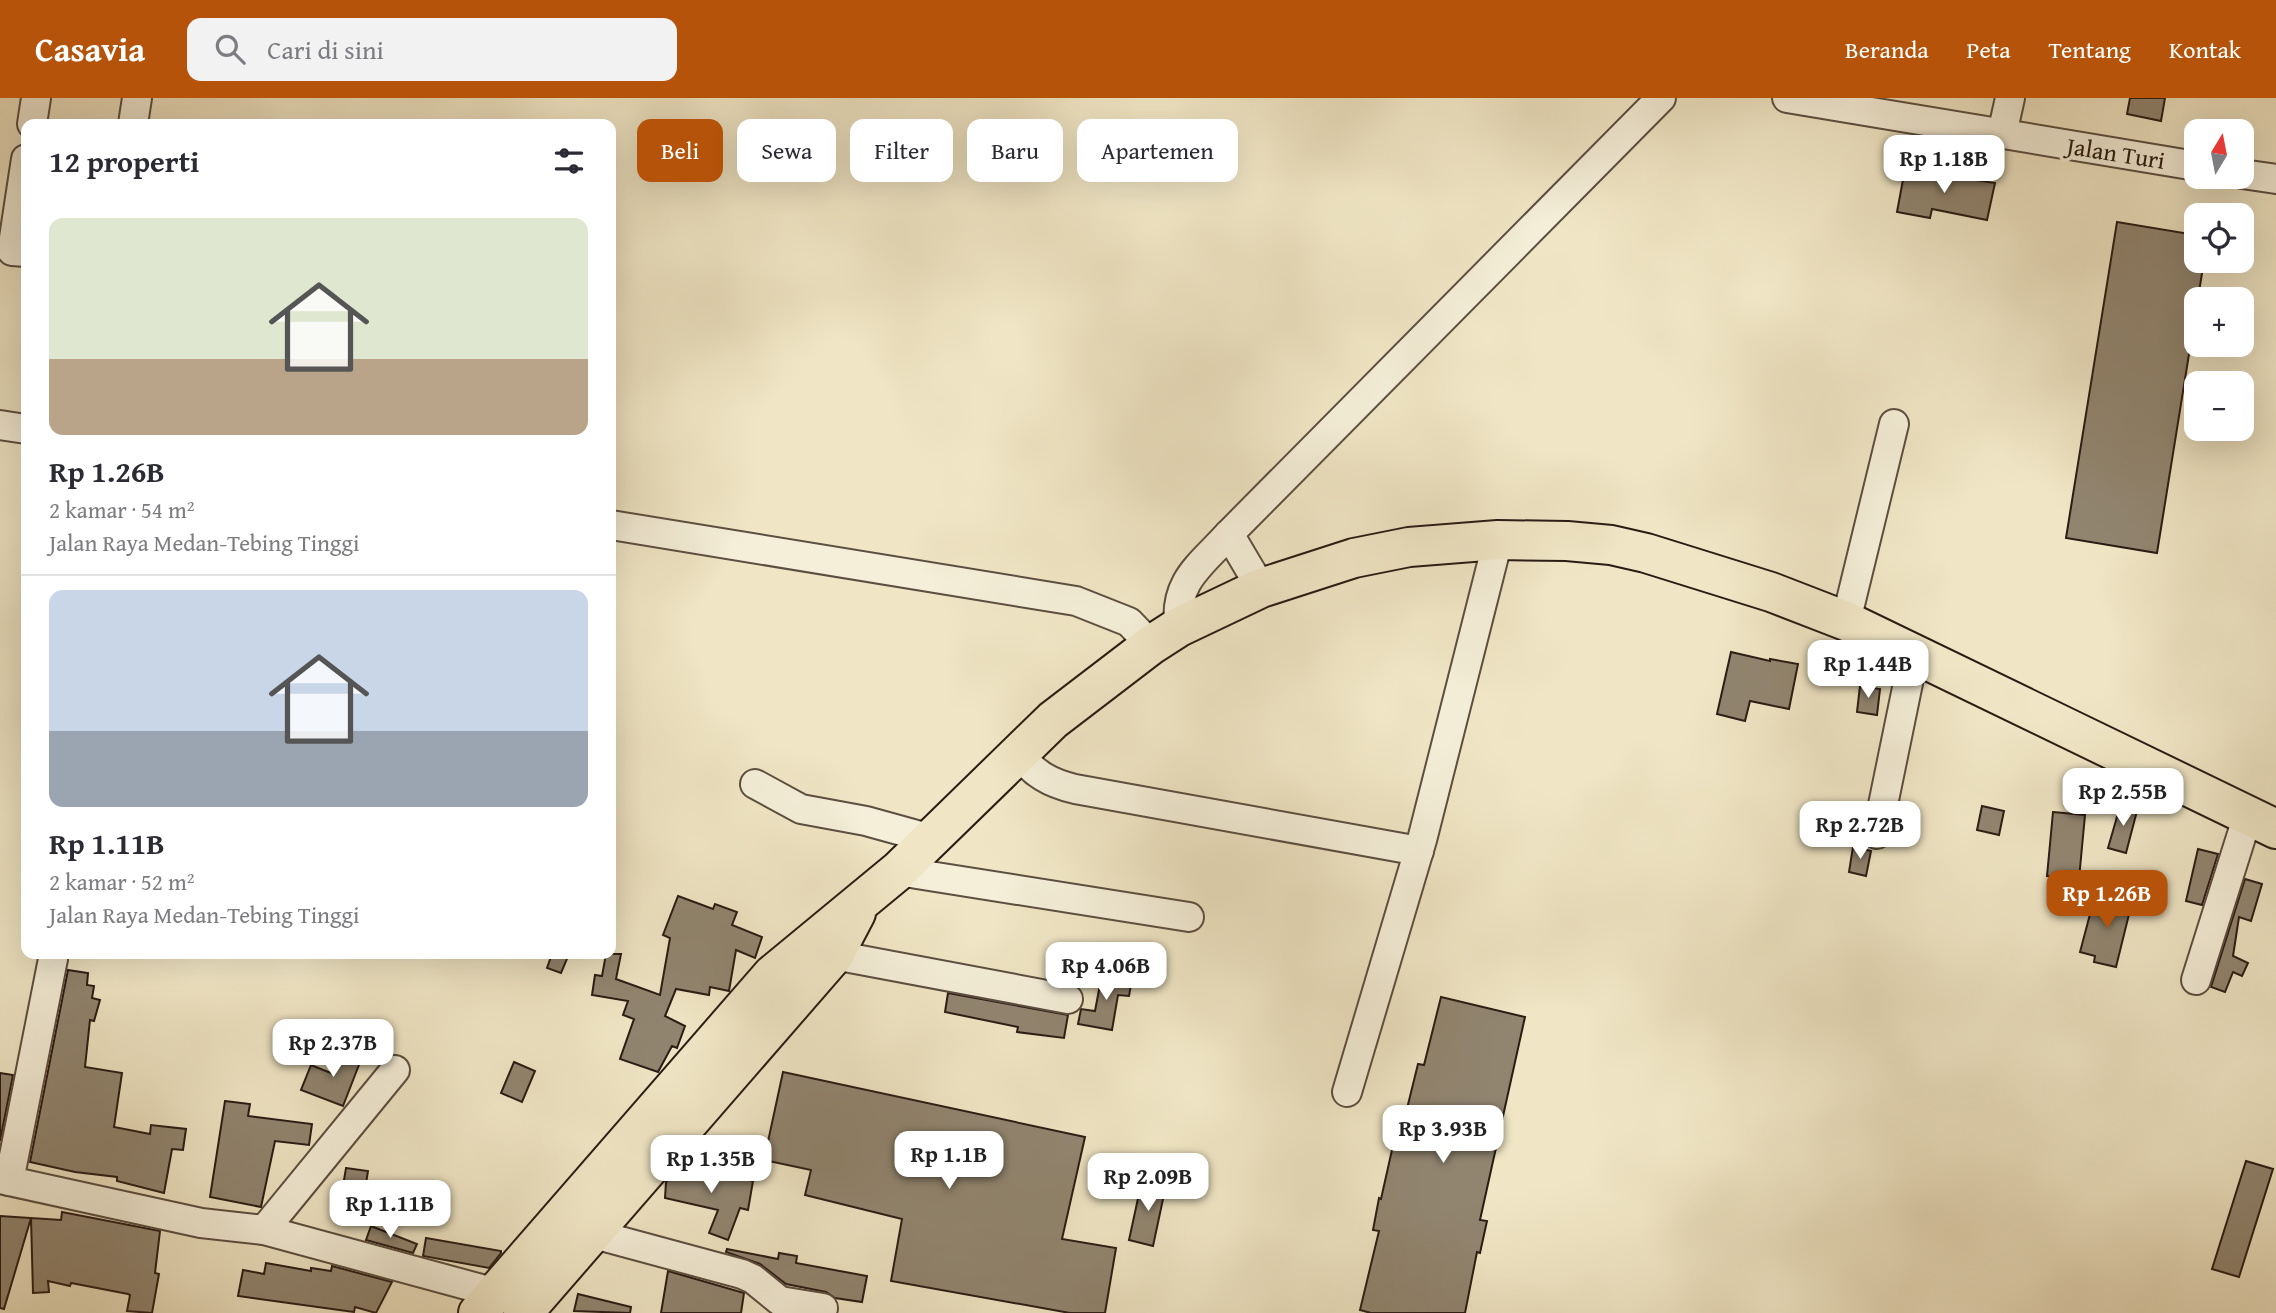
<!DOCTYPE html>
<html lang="id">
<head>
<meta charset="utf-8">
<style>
  body { margin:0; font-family:"Gentium Book Plus",serif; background:#f2f2f3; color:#2b2b33; height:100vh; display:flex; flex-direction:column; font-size:26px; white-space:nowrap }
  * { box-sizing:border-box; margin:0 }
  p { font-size:23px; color:#7c7c81 }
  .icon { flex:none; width:38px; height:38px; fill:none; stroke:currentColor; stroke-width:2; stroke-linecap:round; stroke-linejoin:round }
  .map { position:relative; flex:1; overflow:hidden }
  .details { position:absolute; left:21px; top:21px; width:595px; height:840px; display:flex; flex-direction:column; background:#fff; border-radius:14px; box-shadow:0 7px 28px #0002 }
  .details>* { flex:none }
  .top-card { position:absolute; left:637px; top:21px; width:665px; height:63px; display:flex; gap:14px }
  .needle { width:46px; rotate:10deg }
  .buttons { position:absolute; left:2184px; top:21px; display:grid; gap:14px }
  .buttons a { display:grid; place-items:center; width:70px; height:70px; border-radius:14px; background:#fff; box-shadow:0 7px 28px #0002; font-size:35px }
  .price { position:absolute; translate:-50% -60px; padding:0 16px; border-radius:14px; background:#fff; color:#222; font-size:23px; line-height:46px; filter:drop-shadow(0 2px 4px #0008) }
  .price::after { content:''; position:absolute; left:50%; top:42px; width:21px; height:16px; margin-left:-10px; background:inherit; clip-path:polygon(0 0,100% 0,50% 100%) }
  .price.on { background:#b45309; color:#fff }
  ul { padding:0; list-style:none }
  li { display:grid; align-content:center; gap:14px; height:371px; padding:0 28px }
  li+li { border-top:2px solid #e1e1e2 }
  li span { display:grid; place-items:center; height:217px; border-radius:14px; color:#555 }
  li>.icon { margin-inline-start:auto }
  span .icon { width:126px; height:126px; fill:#fffc; stroke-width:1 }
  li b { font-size:30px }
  h2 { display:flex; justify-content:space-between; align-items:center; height:84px; padding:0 28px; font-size:30px }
  .pill { padding:0 24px; border-radius:14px; background:#fff; box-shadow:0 7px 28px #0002; font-size:24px; line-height:63px }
  .pill.on { background:#b45309; color:#fff }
  header { display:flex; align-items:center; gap:42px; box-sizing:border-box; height:98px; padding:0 35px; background:#b45309; color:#fff }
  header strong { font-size:33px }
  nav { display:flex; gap:38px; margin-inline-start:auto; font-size:24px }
  .search { width:490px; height:63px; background:#f2f2f3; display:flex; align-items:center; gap:18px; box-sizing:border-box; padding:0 24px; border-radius:14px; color:#7c7c81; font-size:26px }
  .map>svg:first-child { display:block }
  .building { fill:#918570; stroke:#2a1b14; stroke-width:2 }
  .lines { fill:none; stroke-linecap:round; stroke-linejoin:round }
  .minor-casing { stroke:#5c4e40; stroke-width:32 }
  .highway-casing { stroke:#2a1b14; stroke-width:42 }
  .minor { stroke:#f5efd9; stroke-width:28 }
  .highway { stroke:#f0e6c5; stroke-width:38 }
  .labels { text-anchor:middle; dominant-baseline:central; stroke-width:7; stroke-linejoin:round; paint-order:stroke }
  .street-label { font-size:24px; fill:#2a1b14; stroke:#f5efd9 }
</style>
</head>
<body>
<header>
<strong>Casavia</strong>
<div class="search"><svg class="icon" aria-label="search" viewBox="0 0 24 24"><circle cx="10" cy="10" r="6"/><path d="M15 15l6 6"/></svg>Cari di sini</div>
<nav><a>Beranda</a><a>Peta</a><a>Tentang</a><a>Kontak</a></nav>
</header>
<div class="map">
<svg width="2276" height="1215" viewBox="0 0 2276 1215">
  <rect width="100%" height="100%" fill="#f0e6c5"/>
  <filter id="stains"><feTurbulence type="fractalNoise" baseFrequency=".00286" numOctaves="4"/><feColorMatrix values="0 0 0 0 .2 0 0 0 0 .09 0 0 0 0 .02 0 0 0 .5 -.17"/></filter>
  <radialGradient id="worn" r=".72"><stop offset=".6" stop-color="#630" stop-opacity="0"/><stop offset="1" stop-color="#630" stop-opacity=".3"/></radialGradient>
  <!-- building -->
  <g class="building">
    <path d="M2130 0H2165L2161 23 2127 16Z"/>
    <path d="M1905 71 1995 85 1987 122 1932 111 1930 120 1897 114Z"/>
    <path d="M2117 124 2196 137V163H2204L2157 455 2066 440Z"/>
    <path d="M1731 554 1770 563V561L1798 566 1789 611 1750 603 1745 623 1717 616Z"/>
    <path d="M1860 588 1880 591 1877 617 1857 614Z"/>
    <path d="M2121 705 2138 709 2126 755 2108 750Z"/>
    <path d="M1982 708 2004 713 1999 737 1977 732Z"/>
    <path d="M2053 714 2085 717 2079 781 2047 778Z"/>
    <path d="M1853 749 1871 753 1866 778 1849 774Z"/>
    <path d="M2198 751 2218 756 2202 807 2186 803Z"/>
    <path d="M2245 781 2262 786 2251 823 2239 819 2233 858 2248 865 2242 878 2233 874 2225 894 2211 889Z"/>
    <path d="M2113 795 2133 800 2116 869 2094 864 2095 858 2080 854 2093 805 2110 809Z"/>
    <path d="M678 798 713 811 715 806 737 814 732 827 762 839 755 860 736 852 729 893 710 889 709 897 676 891 665 918 685 928 677 950 672 948 658 974 620 961 634 921 623 917 628 903 592 897 595 877 602 878 606 856H621L616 881 660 897 670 840 663 837Z"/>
    <path d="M552 856H569L561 875 547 870Z"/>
    <path d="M68 872 88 875 87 887 94 888 92 900 100 902 94 923 90 922 85 969 122 975 114 1029 150 1036 151 1027 186 1031 183 1052 172 1051 164 1095 117 1083V1079L75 1074 30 1064Z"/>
    <path d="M1102 876 1132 881 1129 898 1118 897 1112 932 1078 926 1081 911 1095 913Z"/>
    <path d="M948 895 1068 917 1064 940 1017 934 1018 929 945 914Z"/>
    <path d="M1441 899 1525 919 1480 1122 1487 1123 1480 1155 1477 1154 1465 1215H1371L1360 1212 1379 1133 1373 1132 1379 1100 1381 1101 1396 1034 1401 1035 1418 966 1424 967Z"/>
    <path d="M334 954 362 959 343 1008 301 992 311 967 331 975Z"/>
    <path d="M514 964 535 973 522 1004 501 995Z"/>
    <path d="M783 974 1085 1039 1062 1141 1116 1150 1105 1215H1070L891 1183 902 1121 805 1097 811 1072 764 1062Z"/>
    <path d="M0 975 13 977 0 1043Z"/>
    <path d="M225 1003 250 1006 248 1018 312 1026 309 1047 275 1043 261 1109 210 1099Z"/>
    <path d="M2246 1063 2273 1071 2239 1179 2212 1171Z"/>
    <path d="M683 1066 753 1083 748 1112 740 1110 728 1142 709 1135 718 1112 665 1100 666 1084Z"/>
    <path d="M346 1070 368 1073 363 1104 341 1100Z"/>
    <path d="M1142 1082 1166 1087 1153 1148 1129 1142Z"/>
    <path d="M62 1114 160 1133 155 1175 159 1176 152 1215 127 1213 130 1197 128 1196 71 1185 70 1188 48 1183 49 1194 33 1195 31 1120 4 1211 0 1210V1118L61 1122Z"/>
    <path d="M371 1128 417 1146 413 1155 366 1142Z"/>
    <path d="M426 1140 501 1153V1155L489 1170 423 1158Z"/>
    <path d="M727 1151 778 1161 779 1155 797 1158 796 1165 867 1178 862 1204 835 1200 826 1194 786 1186 760 1166 726 1154Z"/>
    <path d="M266 1165 311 1173V1170L331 1173 332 1168 392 1184 376 1215 355 1209 354 1214 238 1198 243 1172 264 1176Z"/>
    <path d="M668 1173 744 1195 741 1215H661Z"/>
    <path d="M578 1196 631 1209 630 1215 574 1213Z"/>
  </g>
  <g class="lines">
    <!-- minor casing -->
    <g class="minor-casing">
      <g id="minor">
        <path d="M1787 0 2196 68"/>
        <path d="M32 26 36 0"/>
        <path d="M133 26 137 0"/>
        <path d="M2002 36 2010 0"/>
        <path d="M26 61 12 153 26 154"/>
        <path d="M2242 76 2276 81"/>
        <path d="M0 327 26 331"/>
        <path d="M611 427 1076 503 1129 524 1151 547"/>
        <path d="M1229 436 1261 490"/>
        <path d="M1846 523 1894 326"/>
        <path d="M1179 529C1174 483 1200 468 1229 436L1661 0"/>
        <path d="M1018 655C1034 676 1050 685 1075 691L1419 753"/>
        <path d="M755 686 801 711 866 723 931 741"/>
        <path d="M1877 736 1914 556"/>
        <path d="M898 773 1189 819"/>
        <path d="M834 857 1068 901"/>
        <path d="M2196 882 2248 717"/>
        <path d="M1347 994 1422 742 1498 442"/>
        <path d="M0 1081 201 1125 264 1132 496 1195"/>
        <path d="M9 1083 53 861"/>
        <path d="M264 1132 395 972"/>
        <path d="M594 1136 742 1176 753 1181 780 1203 823 1210"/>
      </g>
    </g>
    <!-- highway casing -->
    <g class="highway-casing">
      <g id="highway">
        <path d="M478 1215 772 877 898 773 1053 622 1151 547 1179 529 1261 490 1354 460 1409 449 1498 442 1567 443 1611 447 1646 455 1771 494 1846 523 2276 731"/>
        <path d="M523 1215 834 857 856 815"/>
      </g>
    </g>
    <!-- minor -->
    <use href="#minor" class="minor"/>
    <!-- highway -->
    <use href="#highway" class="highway"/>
  </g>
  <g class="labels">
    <!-- street labels -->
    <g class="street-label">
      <text transform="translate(2116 55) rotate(9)">Jalan Turi</text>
    </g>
  </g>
  <rect width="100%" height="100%" filter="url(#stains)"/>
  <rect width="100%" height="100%" fill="url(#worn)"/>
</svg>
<div class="buttons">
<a><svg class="needle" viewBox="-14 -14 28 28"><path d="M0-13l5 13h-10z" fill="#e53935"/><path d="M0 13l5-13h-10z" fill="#7c7c81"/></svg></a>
<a><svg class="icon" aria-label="locate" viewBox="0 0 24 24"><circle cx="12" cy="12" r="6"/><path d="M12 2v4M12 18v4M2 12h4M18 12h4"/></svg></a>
<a>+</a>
<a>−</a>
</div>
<b class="price" style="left:1944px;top:97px">Rp 1.18B</b>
<b class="price" style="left:1868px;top:602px">Rp 1.44B</b>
<b class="price" style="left:2123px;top:730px">Rp 2.55B</b>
<b class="price" style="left:1860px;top:763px">Rp 2.72B</b>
<b class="price on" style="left:2107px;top:832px">Rp 1.26B</b>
<b class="price" style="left:1106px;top:904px">Rp 4.06B</b>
<b class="price" style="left:333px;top:981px">Rp 2.37B</b>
<b class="price" style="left:1443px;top:1067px">Rp 3.93B</b>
<b class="price" style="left:949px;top:1093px">Rp 1.1B</b>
<b class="price" style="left:711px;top:1097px">Rp 1.35B</b>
<b class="price" style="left:1148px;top:1115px">Rp 2.09B</b>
<b class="price" style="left:390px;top:1142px">Rp 1.11B</b>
<div class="top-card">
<a class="pill on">Beli</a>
<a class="pill">Sewa</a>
<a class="pill">Filter</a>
<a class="pill">Baru</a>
<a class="pill">Apartemen</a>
</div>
<section class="details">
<h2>12 properti<svg class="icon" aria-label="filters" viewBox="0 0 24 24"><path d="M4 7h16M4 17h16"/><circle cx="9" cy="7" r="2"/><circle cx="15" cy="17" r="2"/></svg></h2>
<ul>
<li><span style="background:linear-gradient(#dfe7d0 65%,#b9a48a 0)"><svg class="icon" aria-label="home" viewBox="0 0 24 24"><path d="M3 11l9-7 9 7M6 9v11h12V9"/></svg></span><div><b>Rp 1.26B</b><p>2 kamar · 54 m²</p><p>Jalan Raya Medan-Tebing Tinggi</p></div></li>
<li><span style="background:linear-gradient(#c9d6e8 65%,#9aa5b1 0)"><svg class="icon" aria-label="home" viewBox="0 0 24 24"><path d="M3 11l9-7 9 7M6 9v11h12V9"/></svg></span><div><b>Rp 1.11B</b><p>2 kamar · 52 m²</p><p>Jalan Raya Medan-Tebing Tinggi</p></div></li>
</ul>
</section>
</div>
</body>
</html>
